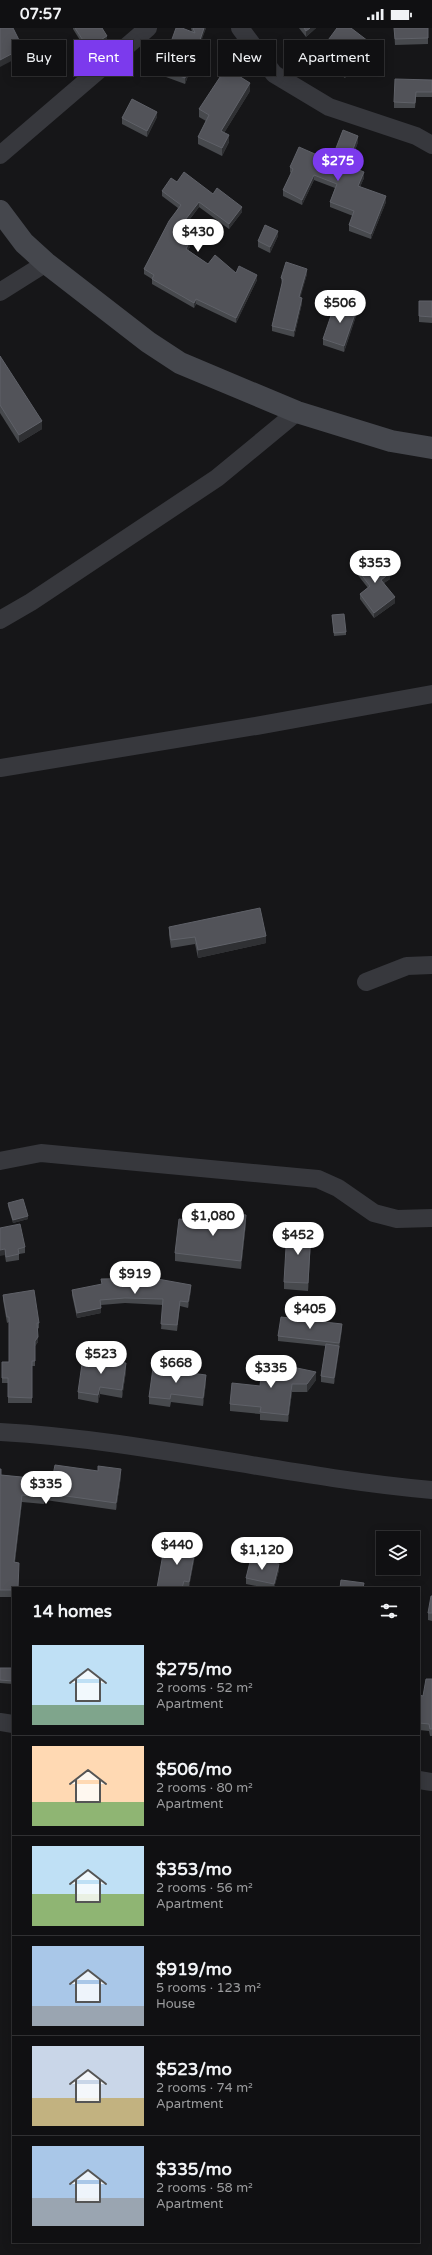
<!DOCTYPE html>
<html lang="en">
<head>
<meta charset="utf-8">
<style>
  body { margin:0; font-family:"Varela Round",sans-serif; background:#1e1e20; color:#f1f3f6; height:100vh; display:flex; flex-direction:column; font-size:15px; white-space:nowrap }
  * { box-sizing:border-box; margin:0 }
  p { font-size:13px; color:#9c9d9f }
  .icon { flex:none; width:22px; height:22px; fill:none; stroke:currentColor; stroke-width:2; stroke-linecap:round; stroke-linejoin:round }
  .map { position:relative; flex:1; overflow:hidden }
  .panel { position:absolute; left:12px; top:1559px; width:408px; height:656px; display:flex; flex-direction:column; background:#101012; border-radius:0px; box-shadow:0 2px 10px #0003,0 0 0 1px #303032 }
  .panel>* { flex:none }
  .guide { position:absolute; left:12px; top:12px; width:408px; height:36px; display:flex; gap:8px }
  .tools { position:absolute; left:376px; top:1503px; display:grid; gap:8px }
  .tools a { display:grid; place-items:center; width:44px; height:44px; border-radius:0px; background:#101012; box-shadow:0 2px 10px #0003,0 0 0 1px #303032; font-size:20px }
  .price { position:absolute; translate:-50% -34px; padding:0 9px; border-radius:14px; background:#fff; color:#222; font-size:13px; line-height:26px; filter:drop-shadow(0 1px 2px #0008) }
  .price::after { content:''; position:absolute; left:50%; top:24px; width:12px; height:9px; margin-left:-6px; background:inherit; clip-path:polygon(0 0,100% 0,50% 100%) }
  .price.current { background:#7c3aed; color:#fff }
  ul { padding:0; list-style:none }
  li { display:flex; align-items:center; gap:12px; height:100px; padding:0 20px }
  li+li { border-top:1px solid #303032 }
  li span { display:grid; place-items:center; flex:none; width:112px; height:80px; border-radius:0px; color:#555 }
  li>.icon { margin-inline-start:auto }
  span .icon { width:48px; height:48px; fill:#fffc; stroke-width:1 }
  li b { font-size:17px }
  h2 { display:flex; justify-content:space-between; align-items:center; height:48px; padding:0 20px; font-size:17px }
  .pill { padding:0 14px; border-radius:0px; background:#101012; box-shadow:0 2px 10px #0003,0 0 0 1px #303032; font-size:14px; line-height:36px }
  .pill.current { background:#7c3aed; color:#fff }
  .status { display:flex; justify-content:space-between; align-items:center; height:28px; padding:0 20px; background:#101012; direction:ltr }
  .status svg { height:11px; fill:currentColor }
  .map>svg:first-child { display:block }
  .lines { fill:none; stroke-linecap:round; stroke-linejoin:round }
  .street { stroke:#37383d; stroke-width:18 }
  .secondary { stroke:#45474d; stroke-width:22 }
  .wall { fill:#47494d }
  .shaded-wall { fill:#2f3033 }
  .building { fill:#525359; stroke:#5f6168 }
</style>
</head>
<body>
<div class="status"><b>07:57</b><svg viewBox="0 0 49 12"><path d="M0 12V9h3v3zM5 12V6h3v6zM10 12V3h3v9zM15 12V0h3v12zM26 1h20v11H26zM47 4h2v5h-2z"/></svg></div>
<div class="map">
<svg width="432" height="2227" viewBox="0 0 432 2227">
  <rect width="100%" height="100%" fill="#161618"/>
  <g class="lines">
    <!-- street -->
    <g class="street">
      <path d="M240 0 274 46 329 79 416 108 432 117"/>
      <path d="M0 127 148 0"/>
      <path d="M0 264 46 235"/>
      <path d="M0 592 31 574 217 450 297 384"/>
      <path d="M0 740 256 698 432 666"/>
      <path d="M366 954 407 938 432 937"/>
      <path d="M0 1133 41 1125 318 1151 338 1160 374 1185 397 1191 432 1190"/>
      <path d="M0 1404C145 1412 287 1449 432 1462"/>
      <path d="M0 1694 13 1696"/>
      <path d="M419 1752 432 1754"/>
    </g>
    <!-- secondary -->
    <path class="secondary" d="M0 183 24 215 46 235 148 314 180 335 297 384 391 413 432 420"/>
  </g>
  <!-- wall -->
  <g class="wall">
    <path d="M73 0H102L107 12 88 25 73 1Z"/>
    <path d="M191 0H206L200 15 203 22 199 34 194 32 185 56 166 49V43L174 20 171 19V14L192 4Z"/>
    <path d="M299 0H316L306 9Z"/>
    <path d="M394 0H428V16L395 17Z"/>
    <path d="M368 18 345 50 324 35V30L326 26 323 25V19Z"/>
    <path d="M432 52V69H416L415 80H394V74Z"/>
    <path d="M250 63 224 105 229 114 222 128 198 116V109L206 93 199 89V81Z"/>
    <path d="M157 89 147 109 122 96V90Z"/>
    <path d="M358 114 349 138 364 150 360 159 386 174 371 211 349 203V197L353 188 330 179V174L335 160 314 152 302 177 283 168V162L291 145 290 144V139L331 133Z"/>
    <path d="M177 154 213 166 242 184 229 201 199 179 178 207 190 219 188 222 208 236 257 252 236 295 196 276 194 280 152 256V251L144 246V241L178 180 162 168V163Z"/>
    <path d="M278 208 270 225 258 219V213Z"/>
    <path d="M307 246 300 269 302 275 294 309 272 303V298L282 256 281 250Z"/>
    <path d="M419 273H432V295L419 294Z"/>
    <path d="M357 285 344 324 323 317V311Z"/>
    <path d="M0 328 42 401 19 415 0 385Z"/>
    <path d="M357 541 390 551 384 555 395 575 374 590 360 571V566L368 560 357 546Z"/>
    <path d="M332 587 346 604V607L334 608Z"/>
    <path d="M169 899 266 915 198 930 195 916 171 920 169 907Z"/>
    <path d="M8 1175 28 1191 13 1195 8 1178Z"/>
    <path d="M217 1195H246L241 1241 175 1233V1225Z"/>
    <path d="M0 1200 25 1219V1225L19 1226V1232L6 1234Z"/>
    <path d="M311 1211 308 1263 284 1261V1254Z"/>
    <path d="M72 1262H191L188 1280 180 1278 177 1303 161 1301 163 1277 125 1275 101 1277V1285L77 1290 72 1267Z"/>
    <path d="M3 1267 39 1295V1300L37 1301 38 1314 35 1318V1338H32V1375H8V1355H2V1334H9V1294L7 1295 3 1272Z"/>
    <path d="M342 1301 334 1356 321 1354V1348L326 1318 278 1313V1308Z"/>
    <path d="M126 1343 122 1370 100 1366 98 1375 78 1371V1364Z"/>
    <path d="M316 1352 307 1364H292L288 1394 260 1392V1386L230 1383V1376L260 1358Z"/>
    <path d="M206 1354 203 1378 171 1374 170 1379 149 1376V1369Z"/>
    <path d="M0 1441 1 1447 52 1452 121 1448 116 1482 45 1472 44 1476 22 1474 15 1534 19 1542 13 1560V1569H0Z"/>
    <path d="M196 1522 189 1559 184 1558V1560H157L171 1527Z"/>
    <path d="M279 1542 274 1560H266L246 1556V1550Z"/>
    <path d="M432 1568V1593L428 1592V1585Z"/>
    <path d="M0 1640H13V1656L0 1655Z"/>
    <path d="M432 1651V1708H430L429 1703 419 1702V1667L423 1668Z"/>
  </g>
  <!-- shaded-wall -->
  <g class="shaded-wall">
    <path d="M204 0H206L199 20V15Z"/>
    <path d="M310 0H316L306 9V3Z"/>
    <path d="M107 8V12L88 25V20Z"/>
    <path d="M368 13V18L345 50V45Z"/>
    <path d="M203 16V22L199 34V29Z"/>
    <path d="M23 20V27L0 39V32Z"/>
    <path d="M194 27V32L185 56V50Z"/>
    <path d="M250 55V63L221 110V103Z"/>
    <path d="M157 84V89L147 109V103Z"/>
    <path d="M229 107V114L222 128V120Z"/>
    <path d="M358 108V114L347 143V137Z"/>
    <path d="M364 144V150L358 163V158Z"/>
    <path d="M314 147V152L302 177V172Z"/>
    <path d="M386 168V174L371 211V206Z"/>
    <path d="M199 174V179L175 210V205Z"/>
    <path d="M242 179V184L229 201V196Z"/>
    <path d="M278 203V208L270 225V219Z"/>
    <path d="M190 213V219L186 226V221Z"/>
    <path d="M307 241V246L299 275V269Z"/>
    <path d="M257 247V252L236 295V290Z"/>
    <path d="M302 270V275L294 309V303Z"/>
    <path d="M196 271V276L194 280V275Z"/>
    <path d="M357 280V285L344 324V318Z"/>
    <path d="M42 393V401L19 415V407Z"/>
    <path d="M390 545V551L381 557V552Z"/>
    <path d="M395 569V575L374 590V585Z"/>
    <path d="M266 908V915L198 930V922Z"/>
    <path d="M246 1187V1195L241 1241V1233Z"/>
    <path d="M28 1188V1191L13 1195V1192Z"/>
    <path d="M311 1203V1211L308 1263V1255Z"/>
    <path d="M5 1221V1227L0 1228V1222Z"/>
    <path d="M191 1257V1262L188 1280V1274Z"/>
    <path d="M101 1280V1285L77 1290V1285Z"/>
    <path d="M342 1296V1301L339 1319V1324L334 1356V1350Z"/>
    <path d="M38 1309V1314L35 1318V1313Z"/>
    <path d="M126 1335V1343L122 1370V1362Z"/>
    <path d="M316 1344V1352L307 1364V1356Z"/>
    <path d="M206 1347V1354L203 1378V1370Z"/>
    <path d="M292 1356V1364L288 1394V1387Z"/>
    <path d="M100 1359V1366L98 1375V1367Z"/>
    <path d="M121 1441V1448L116 1482V1475Z"/>
    <path d="M22 1467V1474L14 1541V1534Z"/>
    <path d="M196 1517V1522L189 1559V1554Z"/>
    <path d="M279 1536V1542L274 1560V1556Z"/>
  </g>
  <!-- building -->
  <g class="building">
    <path d="M0 0H13L23 20 0 32Z"/>
    <path d="M75 0H102L107 8 88 20Z"/>
    <path d="M176 0H182L195 5 193 0H204L199 15 203 16 199 29 194 27 185 50 166 43 176 15 171 14Z"/>
    <path d="M304 0H310L306 3Z"/>
    <path d="M337 0H351L368 13 345 45 324 30 329 23 323 19Z"/>
    <path d="M394 0H428V10L395 11Z"/>
    <path d="M226 40 250 55 221 103 229 107 222 120 198 109 209 87 199 81Z"/>
    <path d="M395 51 432 52V64H416L415 75 394 74Z"/>
    <path d="M132 71 157 84 147 103 122 90Z"/>
    <path d="M343 102 358 108 347 137 364 144 358 158 386 168 371 206 349 197 354 183 330 174 337 156 314 147 302 172 283 162 293 141 290 139 299 119 331 133Z"/>
    <path d="M184 144 213 166 217 160 242 179 229 196 199 174 175 205 190 213 186 221 208 236 215 227 236 245 239 238 257 247 236 290 196 271 194 275 152 251 154 247 144 241 169 193 181 177 162 163 171 150 177 154Z"/>
    <path d="M265 197 278 203 270 219 258 213Z"/>
    <path d="M286 234 307 241 299 269 302 270 294 303 272 298 283 251 281 250Z"/>
    <path d="M336 273 357 280 344 318 323 311Z"/>
    <path d="M419 273H432V289L419 288Z"/>
    <path d="M0 328 42 393 19 407 0 377Z"/>
    <path d="M376 527 390 545 381 552 395 569 374 585 360 566 370 558 357 541Z"/>
    <path d="M344 586 346 604 334 605 332 587Z"/>
    <path d="M260 880 266 908 198 922 195 909 171 912 169 899Z"/>
    <path d="M23 1171 28 1188 13 1192 8 1175Z"/>
    <path d="M218 1184 246 1187 241 1233 175 1225 179 1191 217 1195Z"/>
    <path d="M20 1196 25 1219 18 1221 19 1226 6 1229 5 1221 0 1222V1200Z"/>
    <path d="M287 1202 311 1203 308 1255 284 1254Z"/>
    <path d="M152 1250 191 1257 188 1274 180 1273 177 1297 161 1296 163 1271 125 1270 100 1272 101 1280 77 1285 72 1262 102 1256 101 1251Z"/>
    <path d="M34 1262 39 1295H37L38 1309 35 1313V1333H32V1370L8 1369V1350H2V1334H9V1289H7L3 1267Z"/>
    <path d="M281 1289 342 1296 339 1315 278 1308Z"/>
    <path d="M326 1316 339 1318 334 1350 321 1348Z"/>
    <path d="M83 1329 126 1335 122 1362 100 1359 98 1367 78 1364Z"/>
    <path d="M262 1337 297 1340 316 1344 307 1356H292L288 1387 260 1384 261 1379 230 1376 232 1355 260 1358Z"/>
    <path d="M153 1340 206 1347 203 1370 171 1366 170 1371 149 1369Z"/>
    <path d="M55 1437 98 1443V1438L121 1441 116 1475 45 1465 44 1469 22 1467 14 1534 19 1535 18 1560H13V1562H0V1441H1V1447L52 1452Z"/>
    <path d="M174 1513 196 1517 189 1554 184 1553 182 1560H157L163 1526 171 1527Z"/>
    <path d="M251 1530 279 1536 274 1556 246 1550Z"/>
    <path d="M341 1552 364 1555 363 1560H340Z"/>
    <path d="M431 1568H432V1585H428Z"/>
    <path d="M0 1640H13V1653L0 1652Z"/>
    <path d="M426 1651H432V1701H430L429 1696 419 1695V1667L423 1668Z"/>
  </g>
</svg>
<div class="tools">
<a><svg class="icon" aria-label="layers" viewBox="0 0 24 24"><path d="M12 4l9 5-9 5-9-5zM3 14l9 5 9-5"/></svg></a>
</div>
<b class="price current" style="left:338px;top:154px">$275</b>
<b class="price" style="left:198px;top:225px">$430</b>
<b class="price" style="left:340px;top:296px">$506</b>
<b class="price" style="left:375px;top:556px">$353</b>
<b class="price" style="left:213px;top:1209px">$1,080</b>
<b class="price" style="left:298px;top:1228px">$452</b>
<b class="price" style="left:135px;top:1267px">$919</b>
<b class="price" style="left:310px;top:1302px">$405</b>
<b class="price" style="left:101px;top:1347px">$523</b>
<b class="price" style="left:176px;top:1356px">$668</b>
<b class="price" style="left:271px;top:1361px">$335</b>
<b class="price" style="left:46px;top:1477px">$335</b>
<b class="price" style="left:177px;top:1538px">$440</b>
<b class="price" style="left:262px;top:1543px">$1,120</b>
<div class="guide">
<a class="pill">Buy</a>
<a class="pill current">Rent</a>
<a class="pill">Filters</a>
<a class="pill">New</a>
<a class="pill">Apartment</a>
</div>
<section class="panel">
<h2>14 homes<svg class="icon" aria-label="filters" viewBox="0 0 24 24"><path d="M4 7h16M4 17h16"/><circle cx="9" cy="7" r="2"/><circle cx="15" cy="17" r="2"/></svg></h2>
<ul>
<li><span style="background:linear-gradient(#bfe0f5 75%,#7fa58c 0)"><svg class="icon" aria-label="home" viewBox="0 0 24 24"><path d="M3 11l9-7 9 7M6 9v11h12V9"/></svg></span><div><b>$275/mo</b><p>2 rooms · 52 m²</p><p>Apartment</p></div></li>
<li><span style="background:linear-gradient(#ffd9b3 70%,#8fb573 0)"><svg class="icon" aria-label="home" viewBox="0 0 24 24"><path d="M3 11l9-7 9 7M6 9v11h12V9"/></svg></span><div><b>$506/mo</b><p>2 rooms · 80 m²</p><p>Apartment</p></div></li>
<li><span style="background:linear-gradient(#bfe0f5 60%,#8fb573 0)"><svg class="icon" aria-label="home" viewBox="0 0 24 24"><path d="M3 11l9-7 9 7M6 9v11h12V9"/></svg></span><div><b>$353/mo</b><p>2 rooms · 56 m²</p><p>Apartment</p></div></li>
<li><span style="background:linear-gradient(#a9c7e8 75%,#9aa5b1 0)"><svg class="icon" aria-label="home" viewBox="0 0 24 24"><path d="M3 11l9-7 9 7M6 9v11h12V9"/></svg></span><div><b>$919/mo</b><p>5 rooms · 123 m²</p><p>House</p></div></li>
<li><span style="background:linear-gradient(#c9d6e8 65%,#c2b280 0)"><svg class="icon" aria-label="home" viewBox="0 0 24 24"><path d="M3 11l9-7 9 7M6 9v11h12V9"/></svg></span><div><b>$523/mo</b><p>2 rooms · 74 m²</p><p>Apartment</p></div></li>
<li><span style="background:linear-gradient(#a9c7e8 65%,#9aa5b1 0)"><svg class="icon" aria-label="home" viewBox="0 0 24 24"><path d="M3 11l9-7 9 7M6 9v11h12V9"/></svg></span><div><b>$335/mo</b><p>2 rooms · 58 m²</p><p>Apartment</p></div></li>
</ul>
</section>
</div>
</body>
</html>
